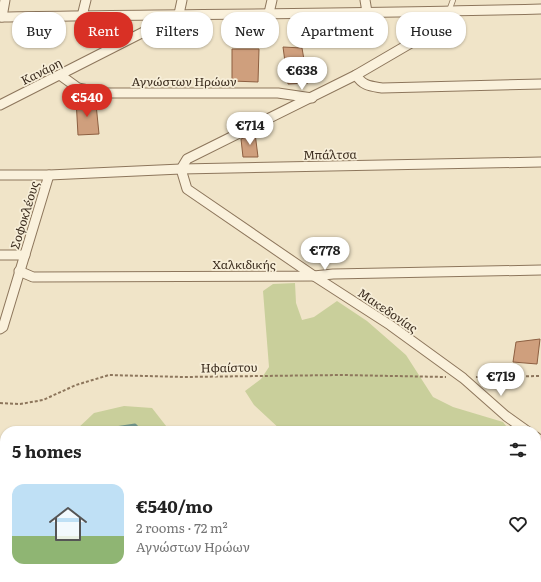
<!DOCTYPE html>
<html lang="en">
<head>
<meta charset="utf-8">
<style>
  body { margin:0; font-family:Literata,serif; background:#f6f6f6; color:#222; height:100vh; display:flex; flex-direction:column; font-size:15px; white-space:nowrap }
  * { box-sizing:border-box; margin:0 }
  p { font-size:13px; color:#767676 }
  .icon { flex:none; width:22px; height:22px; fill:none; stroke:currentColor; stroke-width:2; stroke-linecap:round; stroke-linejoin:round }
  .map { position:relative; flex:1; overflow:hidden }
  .side { position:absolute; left:0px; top:426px; width:541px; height:156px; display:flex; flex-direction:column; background:#fff; border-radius:16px 16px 0 0; box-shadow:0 1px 3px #0004 }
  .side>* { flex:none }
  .guide { position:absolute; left:12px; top:12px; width:517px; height:36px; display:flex; gap:8px }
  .price { position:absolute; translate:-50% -34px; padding:0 9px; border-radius:14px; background:#fff; color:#222; font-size:13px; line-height:26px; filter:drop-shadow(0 1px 2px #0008) }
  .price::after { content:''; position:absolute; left:50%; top:24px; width:12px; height:9px; margin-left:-6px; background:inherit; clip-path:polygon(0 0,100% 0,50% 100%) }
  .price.current { background:#d93025; color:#fff }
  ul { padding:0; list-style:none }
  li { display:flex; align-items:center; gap:12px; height:100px; padding:0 12px }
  li span { display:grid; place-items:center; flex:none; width:112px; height:80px; border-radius:12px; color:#555 }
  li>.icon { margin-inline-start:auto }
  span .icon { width:48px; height:48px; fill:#fffc; stroke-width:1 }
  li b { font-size:17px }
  h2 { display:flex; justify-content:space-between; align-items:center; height:48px; padding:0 12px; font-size:17px }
  .pill { padding:0 14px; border-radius:16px; background:#fff; box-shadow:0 1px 3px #0004; font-size:14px; line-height:36px }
  .pill.current { background:#d93025; color:#fff }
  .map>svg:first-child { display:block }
  .green { fill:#c9cf9b }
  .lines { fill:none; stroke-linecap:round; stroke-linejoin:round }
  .stream { stroke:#6f938a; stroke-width:3 }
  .building { fill:#cf9f7d; stroke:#8d5f41 }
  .service-casing { stroke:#8d765c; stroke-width:6 }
  .minor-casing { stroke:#8d765c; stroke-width:11 }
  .path { stroke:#8d765c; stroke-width:2; stroke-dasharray:3 2; stroke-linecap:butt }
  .service { stroke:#faf1dc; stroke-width:4.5 }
  .minor { stroke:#faf1dc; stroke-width:9 }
  .labels { text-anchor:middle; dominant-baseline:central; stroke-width:3.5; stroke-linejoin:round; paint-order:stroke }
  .street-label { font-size:12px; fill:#3d2e20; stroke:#f7eed8 }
</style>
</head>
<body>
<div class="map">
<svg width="541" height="582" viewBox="0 0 541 582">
  <rect width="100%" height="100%" fill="#f0e4c8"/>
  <!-- green -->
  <g class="green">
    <path d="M295 283 296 303 302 320 314 317 337 301 367 321 406 355 433 397 453 407 503 422 510 431H282L254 405 245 391 261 379 269 367 263 291 273 284Z"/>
    <path d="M124 406 152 408 170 431H75L94 413Z"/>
    <path d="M536 478 541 479V582H83L84 577H536Z"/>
  </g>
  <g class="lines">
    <!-- stream -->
    <g class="stream">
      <path d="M101 431 102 430 135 425 141 431"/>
      <path d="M0 466 5 467"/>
      <path d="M536 545 541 541"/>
    </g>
  </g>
  <!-- building -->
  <g class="building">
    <path d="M283 47 302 48 308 83 288 84Z"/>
    <path d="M232 49H259L258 82 232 81Z"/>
    <path d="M76 99 96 104 99 134 78 135Z"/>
    <path d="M255 133 258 157H243L241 139Z"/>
    <path d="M540 339 537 364 513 362 516 342Z"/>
  </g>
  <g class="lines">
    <!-- service casing -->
    <g class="service-casing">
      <path id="service" d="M449 11 453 0"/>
    </g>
    <!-- minor casing -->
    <g class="minor-casing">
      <g id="minor">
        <path d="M365 0 367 12"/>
        <path d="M434 12V24L428 33 356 75 187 159 181 169 187 189 314 276 390 325 463 378 506 416 527 431"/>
        <path d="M269 13 272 0"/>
        <path d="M179 14 182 0"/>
        <path d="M82 16 86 0"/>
        <path d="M0 17C180 14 361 14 541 9"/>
        <path d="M2 17 5 0"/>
        <path d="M60 75 78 88 103 93H278L312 98"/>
        <path d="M356 75C363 86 370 86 382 88L541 84"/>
        <path d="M0 105 177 15"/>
        <path d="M0 175H49L181 169 541 162"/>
        <path d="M0 255H25"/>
        <path d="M19 271 33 277 314 276 333 274 541 270"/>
        <path d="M0 329 3 327 49 175"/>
        <path d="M536 437 541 441"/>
        <path d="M0 560 5 561"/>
      </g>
    </g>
    <!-- path -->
    <g class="path">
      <path d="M476 377 541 376"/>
      <path d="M0 403 20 404 43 400 76 385 109 375 183 377 342 375 446 377"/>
    </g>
    <!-- service -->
    <use href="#service" class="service"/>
    <!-- minor -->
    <use href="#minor" class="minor"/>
  </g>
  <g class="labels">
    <!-- street labels -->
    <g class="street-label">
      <text transform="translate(41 71) rotate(-27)">Κανάρη</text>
      <text x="184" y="81">Αγνώστων Ηρώων</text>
      <text transform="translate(330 154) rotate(-1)">Μπάλτσα</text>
      <text transform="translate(24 215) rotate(-73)">Σοφοκλέους</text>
      <text x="244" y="264">Χαλκιδικής</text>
      <text transform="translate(388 310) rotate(34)">Μακεδονίας</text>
      <text transform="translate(229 367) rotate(-1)">Ηφαίστου</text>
    </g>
  </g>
</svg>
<b class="price" style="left:302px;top:91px">€638</b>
<b class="price current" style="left:87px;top:118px">€540</b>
<b class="price" style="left:250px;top:146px">€714</b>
<b class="price" style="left:325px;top:271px">€778</b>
<b class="price" style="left:501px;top:397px">€719</b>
<div class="guide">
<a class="pill">Buy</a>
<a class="pill current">Rent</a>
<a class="pill">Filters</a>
<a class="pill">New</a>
<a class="pill">Apartment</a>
<a class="pill">House</a>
</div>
<section class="side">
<h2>5 homes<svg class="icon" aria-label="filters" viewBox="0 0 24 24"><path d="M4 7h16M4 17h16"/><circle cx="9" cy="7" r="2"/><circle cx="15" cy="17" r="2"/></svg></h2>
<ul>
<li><span style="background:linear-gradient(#bfe0f5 65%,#8fb573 0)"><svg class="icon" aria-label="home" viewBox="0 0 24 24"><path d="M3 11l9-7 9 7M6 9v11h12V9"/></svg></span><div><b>€540/mo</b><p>2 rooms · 72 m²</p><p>Αγνώστων Ηρώων</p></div><svg class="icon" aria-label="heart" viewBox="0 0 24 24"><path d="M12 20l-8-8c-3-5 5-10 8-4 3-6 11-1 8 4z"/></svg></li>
</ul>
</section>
</div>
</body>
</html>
